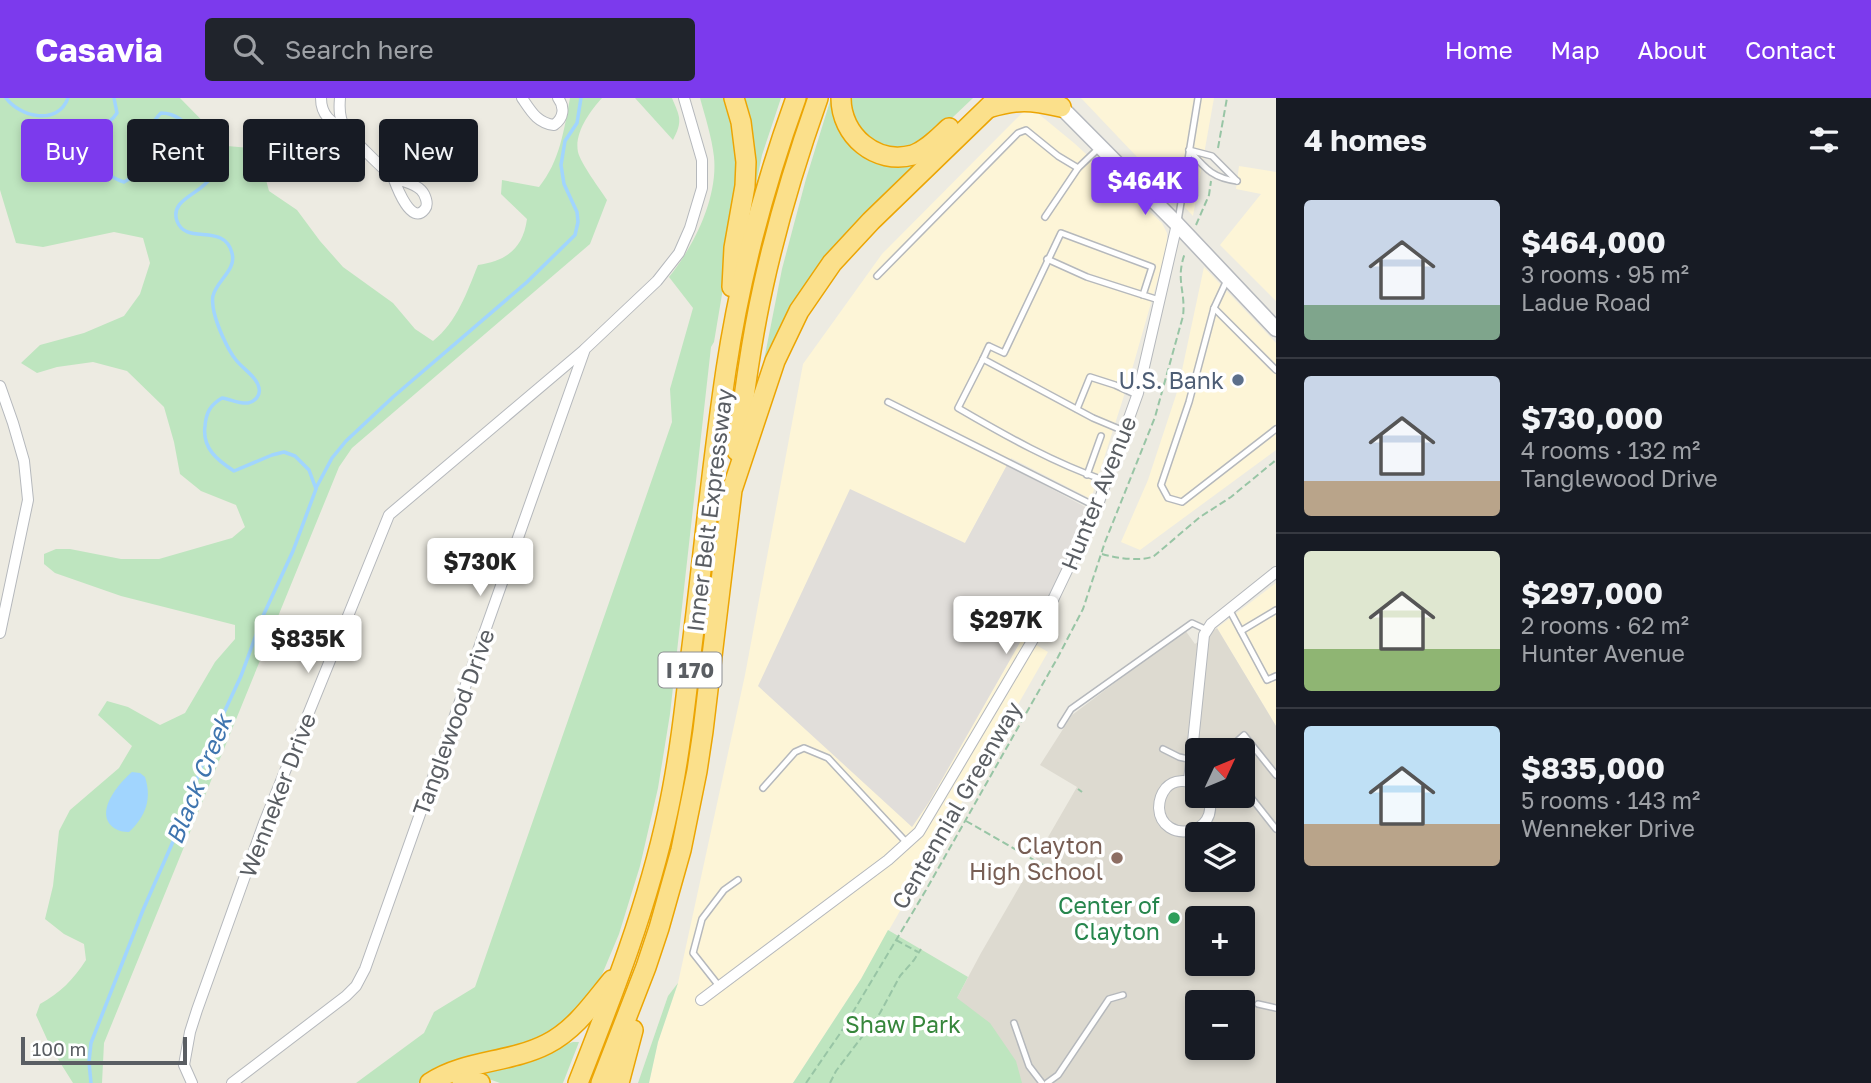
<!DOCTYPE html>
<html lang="en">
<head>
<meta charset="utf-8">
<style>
  body { margin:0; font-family:"Golos Text",sans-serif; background:#20242c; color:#f1f3f6; height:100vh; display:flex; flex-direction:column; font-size:26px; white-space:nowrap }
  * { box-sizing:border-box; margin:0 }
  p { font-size:23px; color:#9ea1a6 }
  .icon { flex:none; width:38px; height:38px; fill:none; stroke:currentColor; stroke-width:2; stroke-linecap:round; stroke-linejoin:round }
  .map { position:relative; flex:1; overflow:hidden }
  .panel { display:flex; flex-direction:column; background:#171b24; width:595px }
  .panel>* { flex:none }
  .top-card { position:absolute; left:21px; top:21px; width:665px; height:63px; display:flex; gap:14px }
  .needle { width:46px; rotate:46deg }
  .tools { position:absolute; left:1185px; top:640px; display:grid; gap:14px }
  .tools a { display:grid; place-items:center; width:70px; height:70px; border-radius:7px; background:#171b24; box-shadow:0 4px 10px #0003; font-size:35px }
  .scale { position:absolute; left:21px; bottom:18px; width:166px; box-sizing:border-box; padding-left:7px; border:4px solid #5a5e63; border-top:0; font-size:19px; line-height:24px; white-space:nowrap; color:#5a5e63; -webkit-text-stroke:5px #fff; paint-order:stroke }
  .price { position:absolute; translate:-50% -60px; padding:0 16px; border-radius:7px; background:#fff; color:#222; font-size:23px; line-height:46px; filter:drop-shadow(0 2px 4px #0008) }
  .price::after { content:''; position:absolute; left:50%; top:42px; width:21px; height:16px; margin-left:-10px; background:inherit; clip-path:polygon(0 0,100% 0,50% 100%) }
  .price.active { background:#7c3aed; color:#fff }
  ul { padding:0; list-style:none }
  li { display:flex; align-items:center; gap:21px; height:175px; padding:0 28px }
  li+li { border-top:2px solid #363941 }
  li span { display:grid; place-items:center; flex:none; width:196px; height:140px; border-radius:7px; color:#555 }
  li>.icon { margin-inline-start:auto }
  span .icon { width:84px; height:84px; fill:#fffc; stroke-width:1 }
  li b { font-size:30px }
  h2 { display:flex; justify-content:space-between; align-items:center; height:84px; padding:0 28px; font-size:30px }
  .tag { padding:0 24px; border-radius:7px; background:#171b24; box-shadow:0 4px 10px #0003; font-size:24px; line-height:63px }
  .tag.active { background:#7c3aed; color:#fff }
  header { display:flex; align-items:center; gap:42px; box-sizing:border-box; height:98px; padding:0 35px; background:#7c3aed; color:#fff }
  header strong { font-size:33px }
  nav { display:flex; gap:38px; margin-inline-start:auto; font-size:24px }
  .search { width:490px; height:63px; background:#20242c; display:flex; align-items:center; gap:18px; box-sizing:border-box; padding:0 24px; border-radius:7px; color:#9ea1a6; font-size:26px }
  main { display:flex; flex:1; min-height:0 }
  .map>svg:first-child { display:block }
  .commercial { fill:#fdf5d7 }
  .industrial { fill:#e1deda }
  .education { fill:#dddad0; fill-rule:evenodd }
  .green { fill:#bee5bf }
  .water { fill:#a1d5fe }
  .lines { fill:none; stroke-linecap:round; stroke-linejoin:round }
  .stream { stroke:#a1d5fe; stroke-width:3.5 }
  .lane-casing { stroke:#b5b8bc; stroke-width:8 }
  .street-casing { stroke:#b5b8bc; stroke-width:12 }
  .secondary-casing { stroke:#b6b9be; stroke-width:17 }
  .highway-casing { stroke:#eca503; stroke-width:22 }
  .path { stroke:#98c5a5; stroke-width:2; stroke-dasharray:7 3.5; stroke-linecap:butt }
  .lane { stroke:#fff; stroke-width:5 }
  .street { stroke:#fff; stroke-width:10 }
  .secondary { stroke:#fff; stroke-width:14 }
  .highway { stroke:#fbe08b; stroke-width:19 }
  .service-dot { fill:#5c6f8a; stroke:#fff; stroke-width:2.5 }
  .education-dot { fill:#8d6e63; stroke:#fff; stroke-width:2.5 }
  .leisure-dot { fill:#2e9e5b; stroke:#fff; stroke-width:2.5 }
  .labels { text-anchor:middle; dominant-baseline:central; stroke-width:7; stroke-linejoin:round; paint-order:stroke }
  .shield { fill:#fff; stroke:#8c8e92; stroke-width:2 }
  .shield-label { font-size:21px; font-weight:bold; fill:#5a5e63 }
  .service-label { font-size:23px; fill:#4e5e75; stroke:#fff; text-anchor:end }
  .street-label { font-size:23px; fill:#5a5e63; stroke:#fff }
  .education-label { font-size:23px; fill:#785e54; stroke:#fff; text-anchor:end }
  .leisure-label { font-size:23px; fill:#27864d; stroke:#fff; text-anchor:end }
  .park-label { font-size:23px; fill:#36863b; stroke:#fff }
  .water-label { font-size:24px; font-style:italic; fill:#3f75af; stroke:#fff }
</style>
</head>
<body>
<header>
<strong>Casavia</strong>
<div class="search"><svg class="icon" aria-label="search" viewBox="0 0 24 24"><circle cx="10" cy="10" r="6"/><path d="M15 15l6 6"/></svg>Search here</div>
<nav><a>Home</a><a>Map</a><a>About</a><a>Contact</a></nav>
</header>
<main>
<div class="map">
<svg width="1276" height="985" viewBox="0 0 1276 985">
  <rect width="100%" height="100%" fill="#edebe2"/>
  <!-- commercial -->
  <g class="commercial">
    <path d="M1081 0H1214L1193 118Z"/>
    <path d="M1029 8 1074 45 1162 125 1167 135V149L1129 282 1091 401 1011 360 965 445 912 729 929 704 1023 539 1048 554 861 881 793 985H649L658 944 678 885 745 577 803 266 882 156Z"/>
    <path d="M1239 68 1276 74V203L1220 147 1261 96 1236 91Z"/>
    <path d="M1204 169 1276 245V352L1140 452 1121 444 1148 382 1178 291Z"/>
    <path d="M1276 485V628L1217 530Z"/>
  </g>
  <!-- industrial -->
  <path class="industrial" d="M1007 367 1087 410 1073 446 1045 507 1023 539 929 704 912 729 758 588 850 391 965 445Z"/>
  <!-- education -->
  <path class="education" d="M1217 530 1276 628V985H833L957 900 981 855 1077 689 1040 667 1072 617 1185 532 1195 546ZM1197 653H1242V698H1197ZM1197 737H1242V782H1197ZM1197 821H1242V866H1197ZM1197 905H1242V950H1197Z"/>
  <!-- green -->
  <g class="green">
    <path d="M0 0H180L227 48 250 50 262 67 269 93 297 112 320 143 343 169 393 205 415 231 433 243C457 224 467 194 478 167 506 163 523 151 527 121L501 96 502 82 539 89C560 63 564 32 570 0H602C590 13 574 35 578 54 581 66 600 91 607 102L590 146 352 350 339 369 104 945 102 985H73L51 950 36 917 40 906C60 895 73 882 86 862L84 846 64 836 45 821 53 788 59 733 70 712 119 670 132 648 98 617 107 603 128 609 160 627 185 615 215 564 235 541V527L121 498 55 475 44 466V456L56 451H70L121 461H159L232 440 245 429 236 407 201 393 180 376 174 344 164 309 127 273 93 264 57 269 37 275 21 265 40 247 84 235 124 218 140 196 150 165 143 140 114 134 43 149 16 145 0 92Z"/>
    <path d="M635 0H672C680 19 683 23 673 42Z"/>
    <path d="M700 0H726L736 38 738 101 714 244 711 249 670 616 658 690 640 768 619 836 596 891 550 937 436 972 418 985H356L424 935 434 914 475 889 672 324 670 291 693 210 669 179C694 148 718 100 714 59 712 40 705 18 700 0Z"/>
    <path d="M740 0H781L762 57 752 106 749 104Z"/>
    <path d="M831 0H836L846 38 924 59 896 93 771 263 764 262 782 171 806 81Z"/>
    <path d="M846 0H973L932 39 896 53 860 37Z"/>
    <path d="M888 832 968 879 957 900 990 925 1016 963 1022 985H793L861 881Z"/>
    <path d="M678 885 658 944 649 985H638L668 898Z"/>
    <path d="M573 944H579L563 985H500L486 980 469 979Z"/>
  </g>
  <!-- water -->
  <path class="water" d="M132 674 140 675 145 679C152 701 146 718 129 734 123 734 119 733 114 730 93 715 119 685 132 674Z"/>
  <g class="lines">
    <!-- stream -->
    <g class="stream">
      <path d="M6 0C20 19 58 28 68 0"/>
      <path d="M316 390 332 360 346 343 393 299 527 184 575 137 578 124 577 114 564 86 561 67 565 43 577 25 581 0"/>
      <path d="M91 985 89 964 91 945 143 812 175 739 214 636 241 578 263 518 293 453 316 391 309 372 295 358 284 354 272 357 234 373C217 362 202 350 205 328 206 315 210 307 222 300 230 301 239 306 248 305 254 304 261 298 259 290 257 279 243 271 236 262 227 251 217 227 214 214 213 210 212 201 213 198 216 183 237 172 232 155 224 124 186 148 177 123 169 101 203 95 210 80 218 64 193 30 180 21 174 17 168 15 161 15 138 36 155 69 124 84 106 79 97 64 88 50 91 20 104 35 117 15L114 0"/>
    </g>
    <!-- lane casing -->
    <g class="lane-casing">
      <g id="lane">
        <path d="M1189 52C1205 70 1212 80 1237 83"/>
        <path d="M1189 52 1212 58 1237 83"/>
        <path d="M1145 88C1165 91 1171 86 1185 73"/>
        <path d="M1045 119 1078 70 1100 49"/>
        <path d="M1178 123 1198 0"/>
        <path d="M1047 161 1087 179 1143 197"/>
        <path d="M877 178 1018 35 1026 32 1058 58 1078 70"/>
        <path d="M1227 182 1214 210 1189 304 1161 387 1168 400 1182 404 1276 331"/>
        <path d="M1214 210 1276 272"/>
        <path d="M983 261 989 248 1004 255 1061 135 1152 169 1143 197 1159 202"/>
        <path d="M888 304 1097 409"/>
        <path d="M1077 311 1090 279 1115 287 1137 297"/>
        <path d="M1087 377 1101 338"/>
        <path d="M1106 383C1054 365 1006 338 958 310L983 261 1093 320 1124 333"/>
        <path d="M1229 511 1267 582 1276 578"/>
        <path d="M1241 533 1276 512"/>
        <path d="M1061 627 1071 611 1192 525 1207 532"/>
        <path d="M1163 651 1179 659 1197 663"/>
        <path d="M1226 653 1244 637 1276 677"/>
        <path d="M1242 688 1276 731"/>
        <path d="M763 690 795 654 804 650 828 660 907 745"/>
        <path d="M719 888 693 855 702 821 724 792 738 782"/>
        <path d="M1258 906 1276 910"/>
        <path d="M1014 925 1029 968 1042 985"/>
        <path d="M1047 985 1058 977 1109 901 1123 897"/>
      </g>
    </g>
    <!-- street casing -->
    <g class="street-casing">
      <g id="street">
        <path d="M321 0C321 17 331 25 345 31"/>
        <path d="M340 0C339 11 339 22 346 31 352 41 383 71 392 78 401 84 413 84 421 92 425 96 429 106 425 111 411 129 396 87 393 79"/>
        <path d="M522 0C531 13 537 25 554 27 564 20 565 9 558 0"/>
        <path d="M0 288 13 325 24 363 28 402 0 535"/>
        <path d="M1189 683 1204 537 1211 526 1276 474"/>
        <path d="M1197 686C1187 682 1174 681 1166 690 1161 696 1159 703 1159 710 1161 747 1222 738 1208 698"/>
        <path d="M701 902 888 762 919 734 1038 533 1096 412 1138 295 1177 126"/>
        <path d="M192 985 184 967 190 934 197 912 264 725 389 417 584 252"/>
        <path d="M232 985 346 898 356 888 365 871 585 251 657 183 679 155 690 130 702 90V62L684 0"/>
      </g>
    </g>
    <!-- secondary casing -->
    <g class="secondary-casing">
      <path id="secondary" d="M1056 4 1177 126 1276 231"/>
    </g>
    <!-- highway casing -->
    <g class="highway-casing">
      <g id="highway">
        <path d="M841 0C841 38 876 67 913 57 927 52 938 40 949 30"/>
        <path d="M988 10C1018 1 1030 2 1061 9"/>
        <path d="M732 189 734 150 745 88 746 64 741 24 734 0"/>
        <path d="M737 353C744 298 751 243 763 189 777 125 796 62 818 0"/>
        <path d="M430 985C465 962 510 965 547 946 575 932 593 905 612 882"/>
        <path d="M462 985H480"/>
        <path d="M578 985C613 896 648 807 668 713 679 662 685 609 691 556 703 461 712 366 726 272 740 179 764 88 796 0"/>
        <path d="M601 985 646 869 659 830 681 752 697 673 703 633 732 392 775 263 799 213 832 165 871 123 998 0"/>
        <path d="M619 985 633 932"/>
      </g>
    </g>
    <!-- path -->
    <g class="path">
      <path d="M1218 50 1227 0"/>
      <path d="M1196 127 1209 97 1211 83"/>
      <path d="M1102 456C1115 460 1142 464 1154 458L1200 419 1231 399 1276 362"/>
      <path d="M1078 691 1082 694"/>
      <path d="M966 723 1055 774"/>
      <path d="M896 842 918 854"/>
      <path d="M806 985 841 934 926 792 1058 559 1083 511 1105 444 1155 319 1183 218C1186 193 1175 182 1185 155"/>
      <path d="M830 985 836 973 880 915 900 878 914 862 921 851"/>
    </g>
    <!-- lane -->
    <use href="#lane" class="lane"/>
    <!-- street -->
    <use href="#street" class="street"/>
    <!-- secondary -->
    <use href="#secondary" class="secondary"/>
    <!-- highway -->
    <use href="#highway" class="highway"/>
  </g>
  <!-- markers -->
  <circle class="service-dot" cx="1238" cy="282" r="7"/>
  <circle class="education-dot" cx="1117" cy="760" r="7"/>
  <circle class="leisure-dot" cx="1174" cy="820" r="7"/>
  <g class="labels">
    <!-- shield labels -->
    <rect class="shield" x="658.5" y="554.5" width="63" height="35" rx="5"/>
    <g class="shield-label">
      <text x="690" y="572">I 170</text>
    </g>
    <!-- service labels -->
    <g class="service-label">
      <text x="1224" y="282">U.S. Bank</text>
    </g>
    <!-- street labels -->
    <g class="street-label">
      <text transform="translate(1098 395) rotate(-68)">Hunter Avenue</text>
      <text transform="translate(709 412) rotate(-83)">Inner Belt Expressway</text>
      <text transform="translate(453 624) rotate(-70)">Tanglewood Drive</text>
      <text transform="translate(277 697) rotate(-69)">Wenneker Drive</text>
      <text transform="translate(956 707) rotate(-60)">Centennial Greenway</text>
    </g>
    <!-- education labels -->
    <g class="education-label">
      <text x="1103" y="747">Clayton<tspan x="1103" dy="26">High School</tspan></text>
    </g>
    <!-- leisure labels -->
    <g class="leisure-label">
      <text x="1160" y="807">Center of<tspan x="1160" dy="26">Clayton</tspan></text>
    </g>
    <!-- park labels -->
    <g class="park-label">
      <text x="903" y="926">Shaw Park</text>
    </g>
    <!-- water labels -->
    <g class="water-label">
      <text transform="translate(198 681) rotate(-68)">Black Creek</text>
    </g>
  </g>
</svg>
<div class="tools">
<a><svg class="needle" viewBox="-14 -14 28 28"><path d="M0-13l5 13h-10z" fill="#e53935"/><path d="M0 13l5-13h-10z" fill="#9ea1a6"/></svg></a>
<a><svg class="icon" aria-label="layers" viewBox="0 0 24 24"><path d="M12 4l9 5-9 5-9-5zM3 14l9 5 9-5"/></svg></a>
<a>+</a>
<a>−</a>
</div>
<div class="scale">100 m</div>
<b class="price active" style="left:1145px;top:119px">$464K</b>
<b class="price" style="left:480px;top:500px">$730K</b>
<b class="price" style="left:1006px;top:558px">$297K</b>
<b class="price" style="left:308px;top:577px">$835K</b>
<div class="top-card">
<a class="tag active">Buy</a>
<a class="tag">Rent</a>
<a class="tag">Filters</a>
<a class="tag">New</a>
</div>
</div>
<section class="panel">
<h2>4 homes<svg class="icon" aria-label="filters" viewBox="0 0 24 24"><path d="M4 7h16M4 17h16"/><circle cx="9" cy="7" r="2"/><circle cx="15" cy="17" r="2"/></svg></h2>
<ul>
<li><span style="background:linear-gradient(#c9d6e8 75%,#7fa58c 0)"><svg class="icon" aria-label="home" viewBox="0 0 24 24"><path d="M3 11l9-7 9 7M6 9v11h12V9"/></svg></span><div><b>$464,000</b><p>3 rooms · 95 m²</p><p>Ladue Road</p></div></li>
<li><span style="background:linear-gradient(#c9d6e8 75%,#b9a48a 0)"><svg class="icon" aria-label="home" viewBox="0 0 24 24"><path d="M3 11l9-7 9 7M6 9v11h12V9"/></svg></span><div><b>$730,000</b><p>4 rooms · 132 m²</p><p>Tanglewood Drive</p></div></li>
<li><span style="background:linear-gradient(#dfe7d0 70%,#8fb573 0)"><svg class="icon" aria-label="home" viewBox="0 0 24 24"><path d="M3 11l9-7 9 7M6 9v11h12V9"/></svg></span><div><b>$297,000</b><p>2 rooms · 62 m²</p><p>Hunter Avenue</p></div></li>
<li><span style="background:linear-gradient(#bfe0f5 70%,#b9a48a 0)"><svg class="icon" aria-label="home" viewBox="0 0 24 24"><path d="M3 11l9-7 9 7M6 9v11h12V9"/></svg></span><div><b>$835,000</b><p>5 rooms · 143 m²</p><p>Wenneker Drive</p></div></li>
</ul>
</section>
</main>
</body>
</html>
